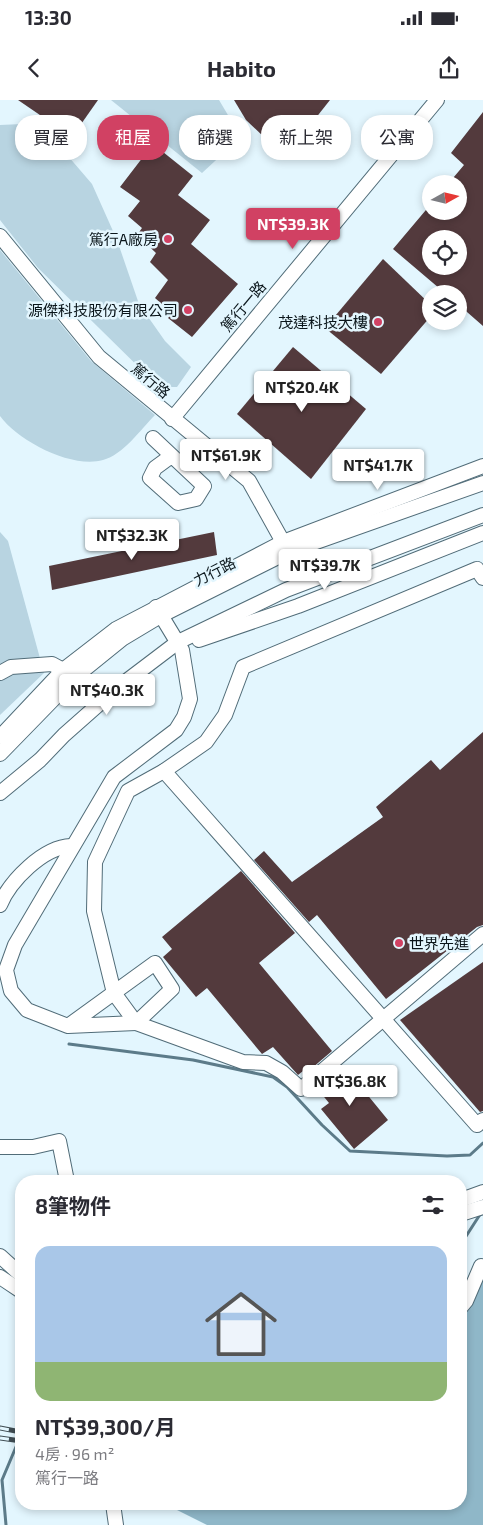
<!DOCTYPE html>
<html lang="zh-TW">
<head>
<meta charset="utf-8">
<style>
  body { margin:0; font-family:"Exo 2","Noto Sans TC",sans-serif; background:#f2f2f3; color:#2b2b33; height:100vh; display:flex; flex-direction:column; font-size:19px; white-space:nowrap }
  * { box-sizing:border-box; margin:0 }
  p { font-size:16px; color:#7c7c81 }
  .icon { flex:none; width:28px; height:28px; fill:none; stroke:currentColor; stroke-width:2; stroke-linecap:round; stroke-linejoin:round }
  .map { position:relative; flex:1; overflow:hidden }
  .sheet { position:absolute; left:15px; top:1075px; width:452px; height:335px; display:flex; flex-direction:column; background:#fff; border-radius:20px; box-shadow:0 2px 8px #0003 }
  .sheet>* { flex:none }
  .top-card { position:absolute; left:15px; top:15px; width:454px; height:45px; display:flex; gap:10px }
  .needle { width:32px; rotate:82deg }
  .buttons { position:absolute; left:422px; top:75px; display:grid; gap:10px }
  .buttons a { display:grid; place-items:center; width:45px; height:45px; border-radius:50%; background:#fff; box-shadow:0 2px 8px #0003; font-size:25px }
  .price { position:absolute; translate:-50% -42px; padding:0 11px; border-radius:5px; background:#fff; color:#222; font-size:16px; line-height:32px; filter:drop-shadow(0 1px 2px #0008) }
  .price::after { content:''; position:absolute; left:50%; top:30px; width:15px; height:11px; margin-left:-8px; background:inherit; clip-path:polygon(0 0,100% 0,50% 100%) }
  .price.selected { background:#d14163; color:#fff }
  ul { padding:0; list-style:none }
  li { display:grid; align-content:center; gap:10px; height:265px; padding:0 20px }
  li+li { border-top:1px solid #e1e1e2 }
  li span { display:grid; place-items:center; height:155px; border-radius:15px; color:#555 }
  li>.icon { margin-inline-start:auto }
  span .icon { width:90px; height:90px; fill:#fffc; stroke-width:1 }
  li b { font-size:21px }
  h2 { display:flex; justify-content:space-between; align-items:center; height:60px; padding:0 20px; font-size:21px }
  .chip { padding:0 18px; border-radius:20px; background:#fff; box-shadow:0 2px 8px #0003; font-size:18px; line-height:45px }
  .chip.selected { background:#d14163; color:#fff }
  .status { display:flex; justify-content:space-between; align-items:center; height:35px; padding:0 25px; background:#fff; direction:ltr }
  .status svg { height:14px; fill:currentColor }
  header { display:flex; justify-content:space-between; align-items:center; height:65px; padding:0 20px; background:#fff; font-size:22px; font-weight:700 }
  .map>svg:first-child { display:block }
  .green { fill:#b8d4e1 }
  .forest { fill:#8fb7c8 }
  .lines { fill:none; stroke-linecap:round; stroke-linejoin:round }
  .stream { stroke:#5c7b89; stroke-width:3 }
  .building { fill:#533a3d; fill-rule:evenodd }
  .minor-casing { stroke:#516c78; stroke-width:16 }
  .minor { stroke:#fff; stroke-width:14 }
  .rail-casing { stroke:#404d53; stroke-width:5 }
  .rail { stroke:#e3f6fe; stroke-width:3; stroke-dasharray:9; stroke-linecap:butt }
  .poi-dot { fill:#d14163; stroke:#e3f6fe; stroke-width:2 }
  .labels { text-anchor:middle; dominant-baseline:central; stroke-width:5; stroke-linejoin:round; paint-order:stroke }
  .poi-label { font-size:15px; fill:#0a151a; stroke:#e3f6fe; text-anchor:end }
  .street-label { font-size:15px; fill:#0a151a; stroke:#e3f6fe }
</style>
</head>
<body>
<div class="status"><b>13:30</b><svg viewBox="0 0 49 12"><path d="M0 12V9h3v3zM5 12V6h3v6zM10 12V3h3v9zM15 12V0h3v12zM26 1h20v11H26zM47 4h2v5h-2z"/></svg></div>
<header><svg class="icon" aria-label="back" viewBox="0 0 24 24"><path d="M15 5l-7 7 7 7"/></svg>Habito<svg class="icon" aria-label="share" viewBox="0 0 24 24"><path d="M12 15V3M7 8l5-5 5 5M5 13v7h14v-7"/></svg></header>
<div class="map">
<svg width="483" height="1425" viewBox="0 0 483 1425">
  <rect width="100%" height="100%" fill="#e3f6fe"/>
  <!-- green -->
  <g class="green">
    <path d="M111 0H219L241 37 202 73Z"/>
    <path d="M22 24 56 42 92 84 117 140 139 204 165 241 191 267 177 287H159L38 168 0 120V25Z"/>
    <path d="M0 150 91 261 155 315C141 329 123 355 103 360 72 369 18 341 0 316Z"/>
    <path d="M0 432 8 441 44 573 0 615Z"/>
  </g>
  <!-- forest -->
  <path class="forest" d="M483 1172V1425H207L165 1404H461V1191Z"/>
  <g class="lines">
    <!-- stream -->
    <g class="stream">
      <path d="M69 944 193 960 273 977 287 987 322 1025 350 1051 447 1056 470 1055 483 1043"/>
      <path d="M461 1144 481 1113"/>
      <path d="M6 1425 2 1380 21 1335"/>
    </g>
  </g>
  <!-- building -->
  <g class="building">
    <path d="M18 0H98L72 37Z"/>
    <path d="M234 0H330L285 57 246 20Z"/>
    <path d="M483 12V226L459 205V194H446L393 149 431 104V111H459V84H448L464 65 451 53ZM431 139H459V166H431Z"/>
    <path d="M153 44 193 76 178 95 210 120 191 144 238 184 192 237 168 218 172 213 155 198 168 180 150 162 156 153 137 135 142 128 128 116 140 101 120 87Z"/>
    <path d="M383 159 431 205V216L381 274 325 228Z"/>
    <path d="M293 247 366 309 311 379 237 314Z"/>
    <path d="M214 432 217 455 52 490 49 466Z"/>
    <path d="M483 632V825L477 827 386 899 317 815 309 822 254 760 264 751 292 782 383 717 376 707 431 660 440 670Z"/>
    <path d="M241 771 295 833 259 863 332 951 305 974 303 971 298 975 273 947 262 954 207 888 196 897 163 857 172 849 162 837Z"/>
    <path d="M483 862V1011L480 1012 400 920Z"/>
    <path d="M343 965 388 1020 354 1049 321 1009 329 1003 316 987Z"/>
  </g>
  <g class="lines">
    <!-- minor casing -->
    <g class="minor-casing">
      <g id="minor">
        <path d="M0 136 99 257 249 381 283 442"/>
        <path d="M172 319 437 0"/>
        <path d="M153 338 204 386 196 399 178 403 150 378 155 368 170 357"/>
        <path d="M483 478 477 469 243 567 225 615 206 642 164 671 128 691 95 762 94 811 114 893 136 923 243 962 266 963 282 972 301 989 483 834"/>
        <path d="M199 540 298 506 483 433"/>
        <path d="M0 573 11 567 52 564 63 570"/>
        <path d="M0 637 63 570 116 529 283 442 483 366"/>
        <path d="M0 654 75 577 122 539 162 515 288 452 483 383"/>
        <path d="M164 671 477 1025 483 1020"/>
        <path d="M0 693 40 660 64 635 116 589 178 542 286 490 483 415"/>
        <path d="M0 805C10 781 43 747 71 746"/>
        <path d="M68 926 155 863 172 889 136 923 68 926 27 910 11 891 6 870 15 845 114 677 176 630 184 617 190 599 182 550 156 507"/>
        <path d="M0 1047H33L59 1041 67 1081"/>
        <path d="M461 1100 483 1092"/>
        <path d="M461 1114 483 1107"/>
        <path d="M0 1156 21 1175"/>
        <path d="M0 1177 21 1191"/>
        <path d="M461 1207 466 1201 481 1166"/>
        <path d="M113 1404 116 1425"/>
      </g>
    </g>
    <!-- minor -->
    <use href="#minor" class="minor"/>
    <!-- rail casing -->
    <g class="rail-casing">
      <g id="rail">
        <path d="M0 1328 21 1332"/>
        <path d="M0 1338 21 1341"/>
      </g>
    </g>
    <!-- rail -->
    <use href="#rail" class="rail"/>
  </g>
  <!-- markers -->
  <g class="poi-dot">
    <circle cx="168" cy="139" r="5"/>
    <circle cx="188" cy="210" r="5"/>
    <circle cx="378" cy="222" r="5"/>
    <circle cx="399" cy="843" r="5"/>
  </g>
  <g class="labels">
    <!-- poi labels -->
    <g class="poi-label">
      <text x="158" y="139">篤行A廠房</text>
      <text x="178" y="210">源傑科技股份有限公司</text>
      <text x="368" y="222">茂達科技大樓</text>
      <text x="409" y="843" text-anchor="start">世界先進</text>
    </g>
    <!-- street labels -->
    <g class="street-label">
      <text transform="translate(243 206) rotate(-50)">篤行一路</text>
      <text transform="translate(151 280) rotate(40)">篤行路</text>
      <text transform="translate(214 471) rotate(-27)">力行路</text>
    </g>
  </g>
</svg>
<div class="buttons">
<a><svg class="needle" viewBox="-14 -14 28 28"><path d="M0-13l5 13h-10z" fill="#e53935"/><path d="M0 13l5-13h-10z" fill="#7c7c81"/></svg></a>
<a><svg class="icon" aria-label="locate" viewBox="0 0 24 24"><circle cx="12" cy="12" r="6"/><path d="M12 2v4M12 18v4M2 12h4M18 12h4"/></svg></a>
<a><svg class="icon" aria-label="layers" viewBox="0 0 24 24"><path d="M12 4l9 5-9 5-9-5zM3 14l9 5 9-5"/></svg></a>
</div>
<b class="price selected" style="left:293px;top:150px">NT$39.3K</b>
<b class="price" style="left:302px;top:313px">NT$20.4K</b>
<b class="price" style="left:226px;top:381px">NT$61.9K</b>
<b class="price" style="left:378px;top:391px">NT$41.7K</b>
<b class="price" style="left:132px;top:461px">NT$32.3K</b>
<b class="price" style="left:325px;top:491px">NT$39.7K</b>
<b class="price" style="left:107px;top:616px">NT$40.3K</b>
<b class="price" style="left:350px;top:1007px">NT$36.8K</b>
<div class="top-card">
<a class="chip">買屋</a>
<a class="chip selected">租屋</a>
<a class="chip">篩選</a>
<a class="chip">新上架</a>
<a class="chip">公寓</a>
</div>
<section class="sheet">
<h2>8筆物件<svg class="icon" aria-label="filters" viewBox="0 0 24 24"><path d="M4 7h16M4 17h16"/><circle cx="9" cy="7" r="2"/><circle cx="15" cy="17" r="2"/></svg></h2>
<ul>
<li><span style="background:linear-gradient(#a9c7e8 75%,#8fb573 0)"><svg class="icon" aria-label="home" viewBox="0 0 24 24"><path d="M3 11l9-7 9 7M6 9v11h12V9"/></svg></span><div><b>NT$39,300/月</b><p>4房 · 96 m²</p><p>篤行一路</p></div></li>
</ul>
</section>
</div>
</body>
</html>
